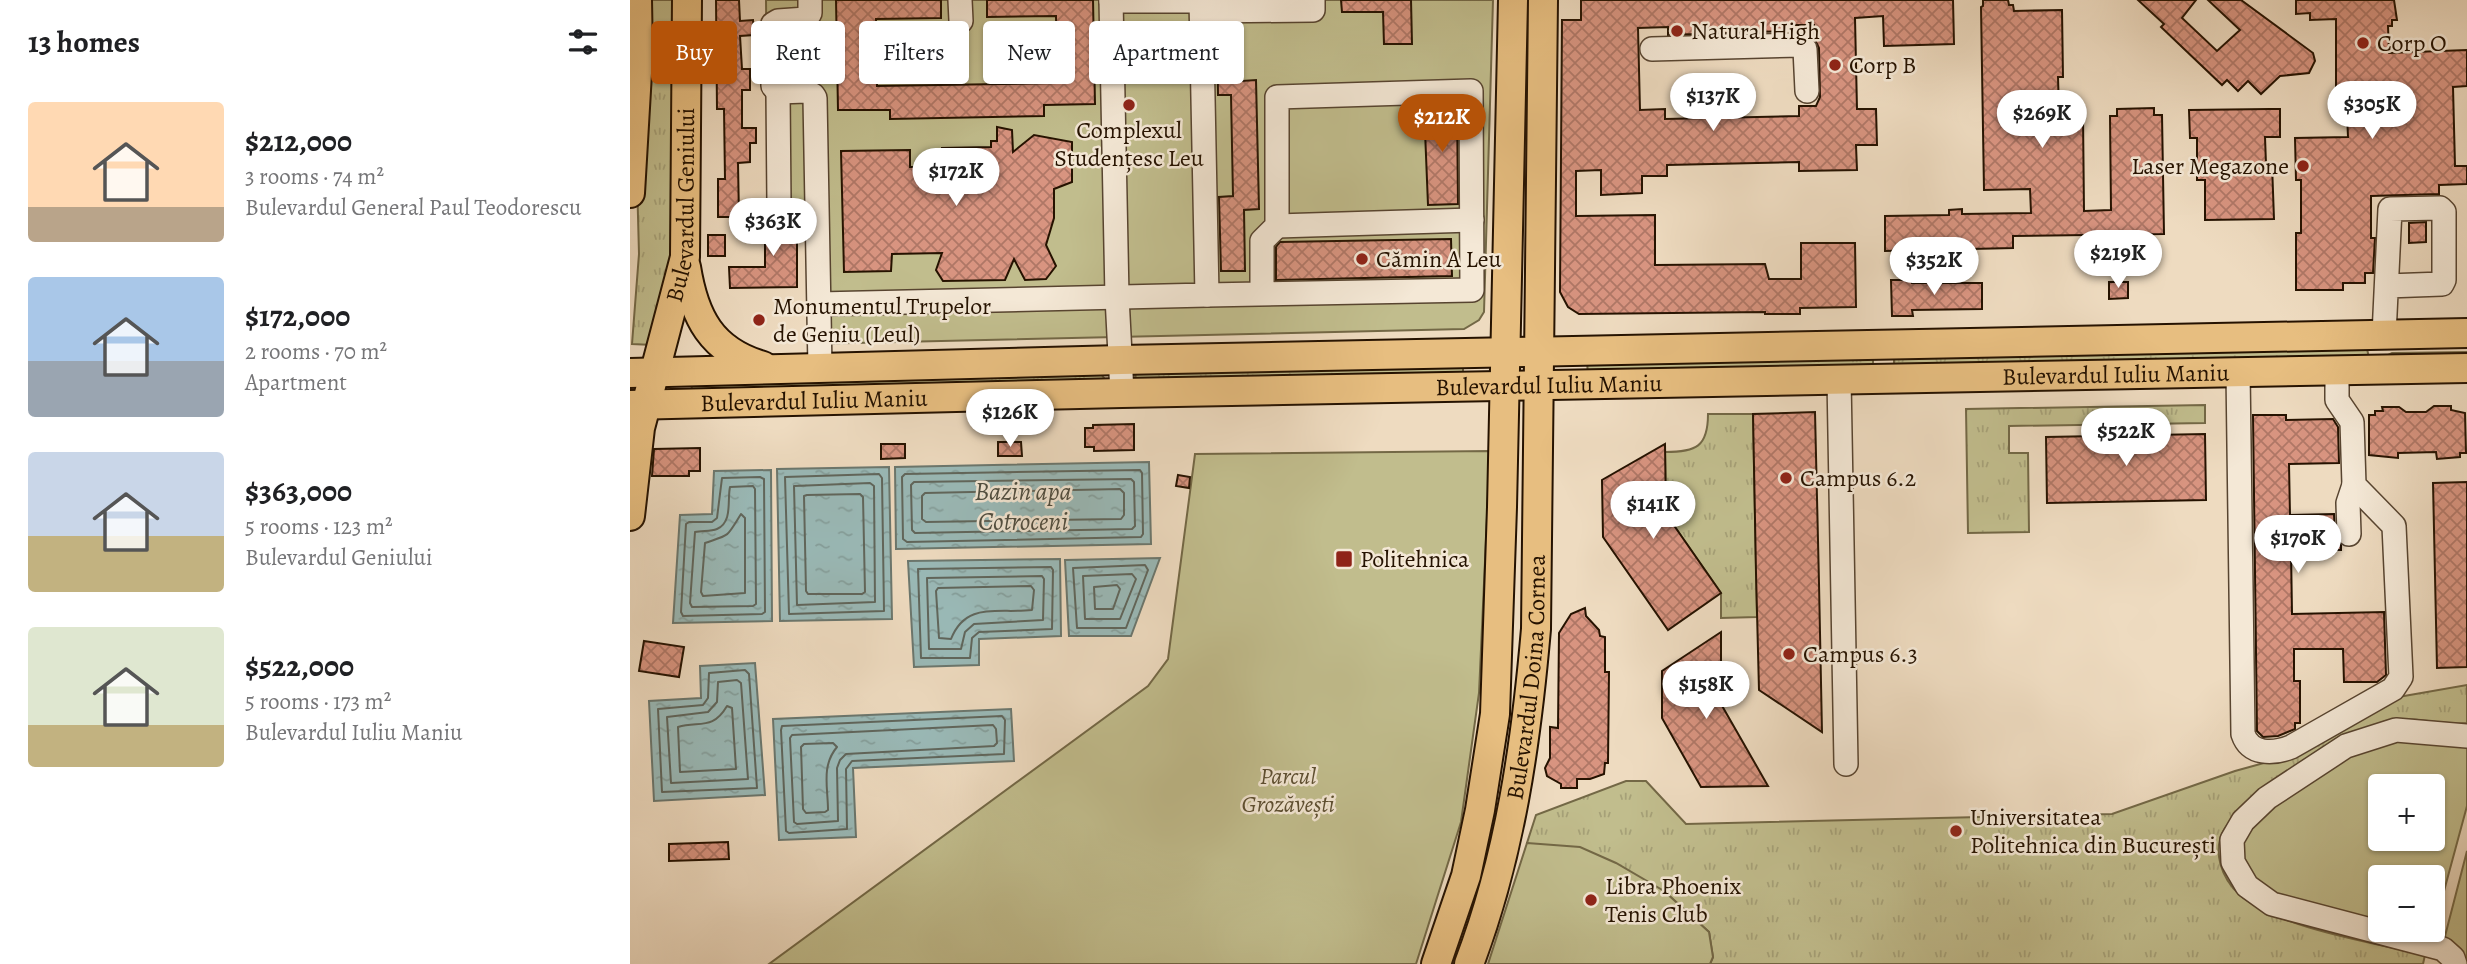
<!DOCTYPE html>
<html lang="en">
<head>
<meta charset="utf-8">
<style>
  body { margin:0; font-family:Alegreya,serif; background:#f2f2f2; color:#202124; height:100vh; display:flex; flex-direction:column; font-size:26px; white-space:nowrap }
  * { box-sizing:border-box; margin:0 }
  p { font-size:23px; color:#757577 }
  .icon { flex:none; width:38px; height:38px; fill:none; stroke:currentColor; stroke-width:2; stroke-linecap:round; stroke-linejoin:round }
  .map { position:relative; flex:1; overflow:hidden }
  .details { display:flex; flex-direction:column; background:#fff; width:630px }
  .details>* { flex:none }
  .guide { position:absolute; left:21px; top:21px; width:665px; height:63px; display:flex; gap:14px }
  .buttons { position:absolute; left:1738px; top:774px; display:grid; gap:14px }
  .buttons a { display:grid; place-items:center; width:77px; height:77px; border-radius:7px; background:#fff; box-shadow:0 2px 5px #0004; font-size:35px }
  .price { position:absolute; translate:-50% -60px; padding:0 16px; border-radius:24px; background:#fff; color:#222; font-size:23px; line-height:46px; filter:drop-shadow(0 2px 4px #0008) }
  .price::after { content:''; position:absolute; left:50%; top:42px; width:21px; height:16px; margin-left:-10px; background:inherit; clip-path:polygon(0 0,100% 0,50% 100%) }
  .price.selected { background:#b45309; color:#fff }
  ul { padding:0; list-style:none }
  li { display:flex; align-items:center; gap:21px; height:175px; padding:0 28px }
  li span { display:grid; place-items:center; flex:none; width:196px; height:140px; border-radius:7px; color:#555 }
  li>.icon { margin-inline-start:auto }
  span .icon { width:84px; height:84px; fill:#fffc; stroke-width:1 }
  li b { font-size:30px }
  h2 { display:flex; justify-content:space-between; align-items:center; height:84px; padding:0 28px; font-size:30px }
  .chip { padding:0 24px; border-radius:7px; background:#fff; box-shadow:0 2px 5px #0004; font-size:24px; line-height:63px }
  .chip.selected { background:#b45309; color:#fff }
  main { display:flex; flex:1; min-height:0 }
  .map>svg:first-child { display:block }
  .grass { fill:url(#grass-tufts); stroke:#736846; stroke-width:2 }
  .park { fill:#c1bd8d; stroke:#736846; stroke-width:2; fill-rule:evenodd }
  .water { fill:url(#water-ripples); stroke:#6b776e; stroke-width:2 }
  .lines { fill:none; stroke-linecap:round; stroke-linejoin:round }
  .shore { stroke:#60665c; stroke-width:2 }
  .building { fill:url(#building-cross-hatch); stroke:#251200; stroke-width:2; fill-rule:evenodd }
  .minor-casing { stroke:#574430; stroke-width:26 }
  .major-casing { stroke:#251200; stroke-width:32 }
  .minor { stroke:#f4e8d6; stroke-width:23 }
  .major { stroke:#e7be80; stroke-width:28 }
  .poi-dot { fill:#8f2418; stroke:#f4e8d6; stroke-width:2.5 }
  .labels { text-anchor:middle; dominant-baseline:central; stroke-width:5; stroke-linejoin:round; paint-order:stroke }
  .poi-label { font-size:24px; fill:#251200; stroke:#f4e8d6; text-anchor:start }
  .street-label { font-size:24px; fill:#251200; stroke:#f4e8d6 }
  .park-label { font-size:24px; font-style:italic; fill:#5c4e31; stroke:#f4e8d6 }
  .water-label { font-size:26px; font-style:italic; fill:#4e4d40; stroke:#f4e8d6 }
</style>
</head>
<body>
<main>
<section class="details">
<h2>13 homes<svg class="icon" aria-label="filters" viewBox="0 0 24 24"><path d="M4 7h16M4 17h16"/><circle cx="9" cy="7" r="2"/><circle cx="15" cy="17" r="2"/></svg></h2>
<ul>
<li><span style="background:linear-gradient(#ffd9b3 75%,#b9a48a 0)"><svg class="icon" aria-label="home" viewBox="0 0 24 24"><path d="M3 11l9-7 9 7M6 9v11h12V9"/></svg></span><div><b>$212,000</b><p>3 rooms · 74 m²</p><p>Bulevardul General Paul Teodorescu</p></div></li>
<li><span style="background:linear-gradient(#a9c7e8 60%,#9aa5b1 0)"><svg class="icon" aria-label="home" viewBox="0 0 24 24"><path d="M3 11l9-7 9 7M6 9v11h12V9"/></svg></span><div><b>$172,000</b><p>2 rooms · 70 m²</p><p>Apartment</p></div></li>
<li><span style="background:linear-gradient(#c9d6e8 60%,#c2b280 0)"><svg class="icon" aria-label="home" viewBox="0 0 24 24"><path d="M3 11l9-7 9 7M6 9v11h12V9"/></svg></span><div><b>$363,000</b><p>5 rooms · 123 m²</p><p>Bulevardul Geniului</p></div></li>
<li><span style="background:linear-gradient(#dfe7d0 70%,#c2b280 0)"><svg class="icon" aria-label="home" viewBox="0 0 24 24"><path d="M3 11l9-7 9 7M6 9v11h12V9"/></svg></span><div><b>$522,000</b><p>5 rooms · 173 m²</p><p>Bulevardul Iuliu Maniu</p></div></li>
</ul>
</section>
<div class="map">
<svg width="1837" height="964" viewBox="0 0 1837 964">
  <defs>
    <pattern id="grass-tufts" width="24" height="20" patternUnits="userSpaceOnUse" patternTransform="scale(1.75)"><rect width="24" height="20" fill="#c1bd8d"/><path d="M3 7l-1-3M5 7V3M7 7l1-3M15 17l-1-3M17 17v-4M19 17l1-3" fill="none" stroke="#a6a178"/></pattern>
    <pattern id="water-ripples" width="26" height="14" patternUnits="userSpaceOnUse" patternTransform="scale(1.75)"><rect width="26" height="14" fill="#9abab8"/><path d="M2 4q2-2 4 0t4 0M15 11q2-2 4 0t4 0" fill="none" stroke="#859f9c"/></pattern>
    <pattern id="building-cross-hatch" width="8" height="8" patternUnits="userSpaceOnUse" patternTransform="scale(1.75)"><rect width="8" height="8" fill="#d89480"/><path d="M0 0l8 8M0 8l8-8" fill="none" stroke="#af7766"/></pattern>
  </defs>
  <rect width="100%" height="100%" fill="#eedbc0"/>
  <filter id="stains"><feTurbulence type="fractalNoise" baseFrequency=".00286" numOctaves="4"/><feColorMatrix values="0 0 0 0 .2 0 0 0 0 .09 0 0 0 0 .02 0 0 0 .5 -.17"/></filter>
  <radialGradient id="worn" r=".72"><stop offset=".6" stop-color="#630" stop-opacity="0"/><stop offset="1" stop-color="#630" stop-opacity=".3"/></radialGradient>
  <!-- grass -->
  <g class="grass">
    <path d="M15 0H44L45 246 23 345 2 344 9 254 7 179Z"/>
    <path d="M1736 344 1739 358 1264 366V359L1269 353Z"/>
    <path d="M1837 352V358L1759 360 1758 355 1762 353Z"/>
    <path d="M1243 358V366L958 378 957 359Z"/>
    <path d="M833 364V373L509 381 505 376 508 372Z"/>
    <path d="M471 374 474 378 471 382 61 390 63 383Z"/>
    <path d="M1575 405V423L1379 426V453H1398L1399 532 1338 533 1336 409Z"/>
    <path d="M1078 414H1123L1127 617 1091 618V593L1036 514 1035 452C1066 452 1078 447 1078 414Z"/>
    <path d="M1837 685V723C1809 726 1780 714 1753 722 1726 730 1609 807 1595 828 1581 851 1592 879 1610 895 1648 928 1745 943 1795 955L1793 964H1080L1083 957 1079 932 1034 891 897 843 906 815 996 781H1016L1056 824 1482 814 1605 771 1652 758 1757 699Z"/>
  </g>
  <!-- park -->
  <g class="park">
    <path d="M136 0H863L854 312 849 320 834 329 181 344 179 210H138Z"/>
    <path d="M860 451 849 693 831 822 786 964H139L518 686 538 659 565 454Z"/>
    <path d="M1753 739 1837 747V806L1801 939 1764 929H1802V877H1750V926L1641 896 1614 873 1610 837 1622 821 1711 758ZM1750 786H1802V838H1750Z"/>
    <path d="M897 843 950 847 986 863 1034 891 1079 932 1083 957 1080 964H858Z"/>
    <path d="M1837 851V964H1832L1814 940Z"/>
  </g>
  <!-- water -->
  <g class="water">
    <path d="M519 462 521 544 266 549 265 467Z"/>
    <path d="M259 467 262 619 150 621 147 469Z"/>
    <path d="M141 470 142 621 43 623 50 515 82 514 84 471Z"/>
    <path d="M530 558 501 636H439L435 560Z"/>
    <path d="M430 559 431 636 349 639V665L284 667 278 561Z"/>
    <path d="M125 663 135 795 24 801 19 701 71 698 70 666Z"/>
    <path d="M381 709 384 761 223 768 226 837 149 840 143 719Z"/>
  </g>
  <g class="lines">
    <!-- shore -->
    <g class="shore">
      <path d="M510 470 512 473 513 534 511 537 277 542 273 539 272 477 275 474Z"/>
      <path d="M249 474 252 478 254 611 159 614 155 477Z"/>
      <path d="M92 478 130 477 134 479 135 612 132 614 53 616 51 612 56 524 59 522H82L87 518Z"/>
      <path d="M501 479 504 482 505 526 502 529 285 533 282 530 281 485 284 482Z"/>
      <path d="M240 483 244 486 245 602 167 605 164 486Z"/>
      <path d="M123 486 125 489 126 604 123 606 62 607 60 603 65 532C72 530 80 532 87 529 103 522 97 500 100 487Z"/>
      <path d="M490 489 494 493V515L491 519 296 522 292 519V496L295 493Z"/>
      <path d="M230 494 233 497 235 592 232 594H178L176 591 174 496 177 495Z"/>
      <path d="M111 514 115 518V593L73 596 71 592 75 543C101 534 96 538 111 514Z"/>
      <path d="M515 565 518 570 496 628H447L443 568Z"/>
      <path d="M421 567 423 570 422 629 349 632 342 638 340 658H291L288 569Z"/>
      <path d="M502 574 506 579 490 619H455L453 576Z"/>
      <path d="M412 576 414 579 413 620 344 624 335 632 331 649H299L297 578Z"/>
      <path d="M487 585 490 589 483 609H465L464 587Z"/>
      <path d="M401 586 404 590 402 610C368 614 336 601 321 639L309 638 306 591 308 588Z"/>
      <path d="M115 670 119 674 127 788 32 792 28 709 73 705 78 698 79 673Z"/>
      <path d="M107 680 111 683 118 779 41 783 37 717 78 712 87 702 88 682Z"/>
      <path d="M97 706 102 708 106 769 50 772 48 727C70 721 83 730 97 706Z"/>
      <path d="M372 716 375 720 374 754 222 761 216 769 217 829 159 833 156 831 151 730 152 726Z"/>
      <path d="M363 725 366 729 367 743 364 746 216 754 210 760 207 768 208 821 167 824 164 822 160 738 162 735Z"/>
      <path d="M203 743 207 747C191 766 198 788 198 810L195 812 176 813 173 809 171 747 174 744Z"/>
    </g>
  </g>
  <!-- building -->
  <g class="building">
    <path d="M86 0H109L110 21 123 20 124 35 110 36 112 69H120V90H112V128H126V143H120V162L108 163 109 217H88V179H95L94 109H87Z"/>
    <path d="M206 0H311V18L246 19 247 86 427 83 426 16 357 17V0H463L465 104 414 105V116L260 119V110H208Z"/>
    <path d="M711 0H781L782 44H754L753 12H712Z"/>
    <path d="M951 0H1323L1324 44 1254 46 1253 16 1225 18 1227 109H1246L1247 145H1226L1227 170 1169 171V162L1037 165V176H1012V193L971 195V170L946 171V216L1025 215V265L1135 264 1139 279H1171V243H1225L1226 307 1170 308V314H1135V312L949 314 938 307 930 292 932 20H951ZM1156 25H1184V38L1189 48 1190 97 1186 106H1169V116L1035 119V109L1010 110 1008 28 1038 27V35L1156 31Z"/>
    <path d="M1353 0H1378L1379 5H1383L1384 11 1432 10 1433 77H1428L1429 111H1444V116H1453L1454 211 1481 210 1480 116H1487V109L1524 108V115H1532L1534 234 1383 236V248L1255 251V216L1319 215V210L1332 209V214L1401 213 1400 189 1354 190 1351 7 1353 6Z"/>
    <path d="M1508 0H1566L1552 18 1587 51 1610 30 1578 0H1611L1683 53 1685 61 1679 73 1650 76 1631 94 1618 81 1608 91 1597 80 1592 85 1531 27 1534 24Z"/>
    <path d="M1666 0H1764L1767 20H1762V26H1758L1759 53 1837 50V86L1823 87 1825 166H1837V184L1809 185V194L1741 196V238H1745L1743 273H1735V283H1713V290H1666V233H1671V180H1666L1665 138 1718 137 1716 90H1706V19L1680 20V13L1666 14ZM1774 89 1775 114 1747 115 1746 90Z"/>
    <path d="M587 25H611L612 81 626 80 629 209 614 210 615 271H591L589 197 603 196 601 95H588Z"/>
    <path d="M827 105 828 204 798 205 794 106Z"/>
    <path d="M1639 109H1650V137H1635L1636 164H1642L1644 219 1575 220V180H1567V138H1560L1559 110Z"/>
    <path d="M367 127 382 130 383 152 404 135 442 142V182L424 189V218L416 245 426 266 416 279 395 280 384 259 375 280 313 281 306 270 312 253 262 254 261 271 214 272 211 151 280 150V167H311L312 148 361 147V141H367Z"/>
    <path d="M155 217H167V287L100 288 99 267H135V218Z"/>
    <path d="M1796 222V242L1779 243V223Z"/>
    <rect x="78" y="235" width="17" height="21"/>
    <path d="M821 239 822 276 646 280V247L650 242Z"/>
    <path d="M1261 280H1282V283H1352V309L1282 310 1283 316H1262Z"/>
    <path d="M1479 282H1498V298L1479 299Z"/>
    <path d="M1804 406H1821V410L1835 413 1836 453H1830V457L1807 459 1806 452 1768 453V458L1739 455V415H1745V411H1753L1752 407H1769L1776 412H1796Z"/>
    <path d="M1185 412 1189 583 1192 732 1129 690 1126 573 1123 414Z"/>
    <path d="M1623 415H1656V420L1703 419 1708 427 1709 463 1659 464 1660 515 1704 514 1705 535 1711 545V550H1661L1662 614 1754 612 1756 675 1747 682H1714L1713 649H1664V681H1670V723H1665V729L1648 736 1633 737 1627 731Z"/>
    <path d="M504 424V450L464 451V447H455V428H463V425Z"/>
    <path d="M1575 434 1576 500 1417 503 1416 437Z"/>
    <path d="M368 442H391L392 456H368Z"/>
    <path d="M251 444H275V458L251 459Z"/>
    <path d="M1035 444 1036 514 1091 593 1038 630 973 537 972 480Z"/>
    <path d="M70 448V471H59V476H22L24 449Z"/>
    <path d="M548 475 560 477 559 488 546 486Z"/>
    <path d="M1837 482V667L1807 668 1803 483Z"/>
    <path d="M955 608 956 616 969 630 970 636 975 637V672H979L978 763H975L974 774 960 779H947V788H931V784L917 776 915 768 920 758V727L928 728 929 633 941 614Z"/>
    <path d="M1091 632V704L1138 786 1071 787 1032 718V671Z"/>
    <path d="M14 641 54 647 49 677 9 671Z"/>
    <path d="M98 842 99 859 39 861V844Z"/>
  </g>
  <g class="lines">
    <!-- minor casing -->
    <g class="minor-casing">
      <g id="minor">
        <path d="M180 0V13L176 19 148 21 143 24V86L148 92 176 91 183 95 185 98 190 368"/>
        <path d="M330 0 331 21"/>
        <path d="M481 0 487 297 492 393"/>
        <path d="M481 1H571"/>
        <path d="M572 11 683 10V0"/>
        <path d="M1022 49 1171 45 1175 49 1177 91"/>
        <path d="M148 92 149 205"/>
        <path d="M647 226 842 220"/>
        <path d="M577 295 842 290 841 91 647 97V226L632 241V294"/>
        <path d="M189 304 577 295 571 0"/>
        <path d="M1754 335 1760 209 1810 208 1814 212V280L1812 284 1757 286"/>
        <path d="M1608 372 1613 734C1620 755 1643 754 1661 747L1763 689 1771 677 1764 526 1724 485 1722 422 1707 400V370"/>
        <path d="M1209 379 1216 764"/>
        <path d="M1719 534 1718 503 1724 485"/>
        <path d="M1825 964 1823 958 1813 949 1642 904 1617 886 1603 862 1602 840 1613 821 1637 798 1716 746 1766 730 1837 736"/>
      </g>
    </g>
    <!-- major casing -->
    <g class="major-casing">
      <g id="major">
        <path d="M0 193 8 56 7 0"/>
        <path d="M56 267C64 317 81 351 133 366"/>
        <path d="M0 373 491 360 1837 333"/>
        <path id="s1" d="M0 405 492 393 1837 368"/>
        <path id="s2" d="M0 516 10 428 55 257 57 0"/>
        <path d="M806 964 836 876 850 810 865 714 872 507 883 0"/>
        <path id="s3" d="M839 964C880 856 896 744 906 629L913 0"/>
      </g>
    </g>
    <!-- minor -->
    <use href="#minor" class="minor"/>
    <!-- major -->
    <use href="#major" class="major"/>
  </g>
  <!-- markers -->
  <g class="poi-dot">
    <circle cx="1047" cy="31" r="7"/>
    <circle cx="1733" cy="43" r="7"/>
    <circle cx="1205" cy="65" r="7"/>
    <circle cx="499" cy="105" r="7"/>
    <circle cx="1673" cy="166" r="7"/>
    <circle cx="732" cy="259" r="7"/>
    <circle cx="129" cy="320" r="7"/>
    <circle cx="1156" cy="478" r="7"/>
    <rect x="705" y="550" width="18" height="18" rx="3.5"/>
    <circle cx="1159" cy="654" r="7"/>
    <circle cx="1326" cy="831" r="7"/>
    <circle cx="961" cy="900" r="7"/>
  </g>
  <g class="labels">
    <!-- poi labels -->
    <g class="poi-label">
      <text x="1061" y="31">Natural High</text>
      <text x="1747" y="43">Corp O</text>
      <text x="1219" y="65">Corp B</text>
      <text x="499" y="130" text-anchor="middle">Complexul<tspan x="499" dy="28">Studențesc Leu</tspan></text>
      <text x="1659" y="166" text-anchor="end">Laser Megazone</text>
      <text x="746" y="259">Cămin A Leu</text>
      <text x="143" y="306">Monumentul Trupelor<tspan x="143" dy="28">de Geniu (Leul)</tspan></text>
      <text x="1170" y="478">Campus 6.2</text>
      <text x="730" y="559">Politehnica</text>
      <text x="1173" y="654">Campus 6.3</text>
      <text x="1340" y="817">Universitatea<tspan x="1340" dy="28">Politehnica din București</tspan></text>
      <text x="975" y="886">Libra Phoenix<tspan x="975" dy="28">Tenis Club</tspan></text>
    </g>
    <!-- street labels -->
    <g class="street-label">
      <text stroke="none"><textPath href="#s2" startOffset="317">Bulevardul Geniului</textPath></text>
      <text stroke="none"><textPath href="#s1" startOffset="1486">Bulevardul Iuliu Maniu</textPath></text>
      <text stroke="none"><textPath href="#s1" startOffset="919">Bulevardul Iuliu Maniu</textPath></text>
      <text stroke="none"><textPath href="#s1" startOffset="184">Bulevardul Iuliu Maniu</textPath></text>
      <text stroke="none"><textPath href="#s3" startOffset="294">Bulevardul Doina Cornea</textPath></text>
    </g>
    <!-- park labels -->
    <g class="park-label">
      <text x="658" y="776">Parcul<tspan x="658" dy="28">Grozăvești</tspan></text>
    </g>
    <!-- water labels -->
    <g class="water-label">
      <text x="393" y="491">Bazin apa<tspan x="393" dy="30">Cotroceni</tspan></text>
    </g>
  </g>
  <rect width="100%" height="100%" filter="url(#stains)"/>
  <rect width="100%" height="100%" fill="url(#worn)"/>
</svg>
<div class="buttons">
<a>+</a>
<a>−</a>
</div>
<b class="price" style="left:1083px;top:133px">$137K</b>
<b class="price" style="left:1742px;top:141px">$305K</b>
<b class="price" style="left:1412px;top:150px">$269K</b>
<b class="price selected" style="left:812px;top:154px">$212K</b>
<b class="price" style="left:326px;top:208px">$172K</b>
<b class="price" style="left:143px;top:258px">$363K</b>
<b class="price" style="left:1488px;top:290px">$219K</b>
<b class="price" style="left:1304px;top:297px">$352K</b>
<b class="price" style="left:380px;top:449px">$126K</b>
<b class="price" style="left:1496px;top:468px">$522K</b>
<b class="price" style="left:1023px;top:541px">$141K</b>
<b class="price" style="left:1668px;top:575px">$170K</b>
<b class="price" style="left:1076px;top:721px">$158K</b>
<div class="guide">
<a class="chip selected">Buy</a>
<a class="chip">Rent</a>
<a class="chip">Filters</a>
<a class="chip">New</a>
<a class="chip">Apartment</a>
</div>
</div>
</main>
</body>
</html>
